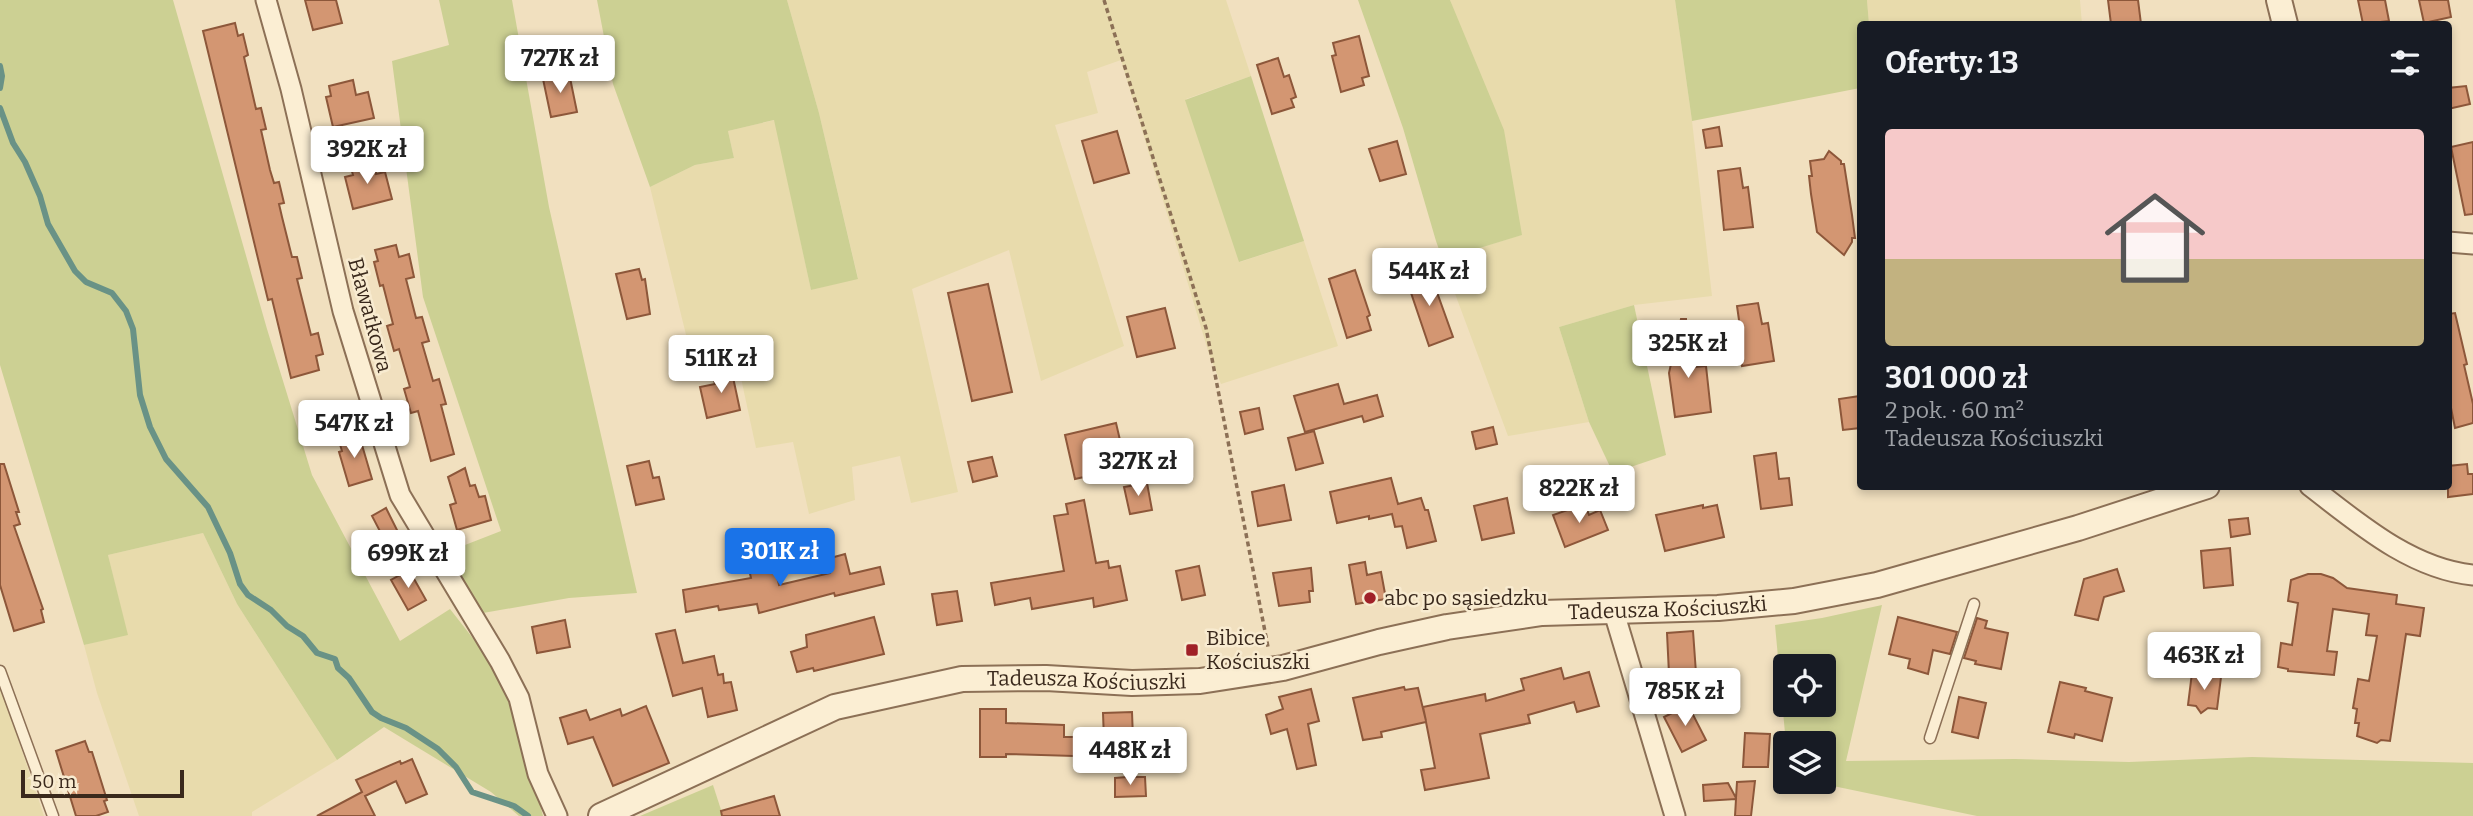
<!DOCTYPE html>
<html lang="pl">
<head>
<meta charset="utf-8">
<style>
  body { margin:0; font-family:Bitter,serif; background:#242831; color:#f1f3f6; height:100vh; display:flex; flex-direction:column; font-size:26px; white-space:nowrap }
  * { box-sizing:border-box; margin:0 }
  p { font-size:23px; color:#9ea1a6 }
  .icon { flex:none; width:38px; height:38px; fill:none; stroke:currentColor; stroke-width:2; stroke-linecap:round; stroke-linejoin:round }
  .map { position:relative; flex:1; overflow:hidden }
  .details { position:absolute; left:1857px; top:21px; width:595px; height:469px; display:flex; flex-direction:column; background:#171b24; border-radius:7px; box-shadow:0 4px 10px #0003 }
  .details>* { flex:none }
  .fabs { position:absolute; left:1773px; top:654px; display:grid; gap:14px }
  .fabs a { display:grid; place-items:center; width:63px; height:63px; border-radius:7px; background:#171b24; box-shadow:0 4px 10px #0003; font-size:35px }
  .scale { position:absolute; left:21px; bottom:18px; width:163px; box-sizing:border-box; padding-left:7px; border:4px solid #3a291c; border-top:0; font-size:19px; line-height:24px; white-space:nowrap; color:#3a291c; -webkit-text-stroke:5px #f8ebd0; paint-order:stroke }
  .price { position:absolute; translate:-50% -60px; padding:0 16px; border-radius:7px; background:#fff; color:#222; font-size:23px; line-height:46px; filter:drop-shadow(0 2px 4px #0008) }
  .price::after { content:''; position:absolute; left:50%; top:42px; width:21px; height:16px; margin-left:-10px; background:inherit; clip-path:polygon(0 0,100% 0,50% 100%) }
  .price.current { background:#1a73e8; color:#fff }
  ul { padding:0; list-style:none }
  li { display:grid; align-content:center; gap:14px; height:371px; padding:0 28px }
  li span { display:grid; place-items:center; height:217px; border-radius:7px; color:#555 }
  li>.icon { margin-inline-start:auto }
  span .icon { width:126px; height:126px; fill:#fffc; stroke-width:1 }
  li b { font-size:30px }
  h2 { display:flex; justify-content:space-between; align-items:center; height:84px; padding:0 28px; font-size:30px }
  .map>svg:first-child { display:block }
  .farmland { fill:#e8dbac }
  .green { fill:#ccd093; fill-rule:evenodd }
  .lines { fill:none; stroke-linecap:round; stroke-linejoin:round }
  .stream { stroke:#699286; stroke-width:6 }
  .building { fill:#d39672; stroke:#8d573a; stroke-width:2 }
  .service-casing { stroke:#8c7056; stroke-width:13 }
  .minor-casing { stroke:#8c7056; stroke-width:23 }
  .tertiary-casing { stroke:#8c7056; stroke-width:28 }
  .path { stroke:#8c7056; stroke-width:3.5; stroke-dasharray:5 3.5; stroke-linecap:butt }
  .service { stroke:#fbeed3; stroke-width:10 }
  .minor { stroke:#fbeed3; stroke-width:19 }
  .tertiary { stroke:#fbeed3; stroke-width:24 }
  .poi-dot { fill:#a02128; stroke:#f8ebd0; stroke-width:2.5 }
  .labels { text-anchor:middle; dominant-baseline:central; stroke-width:5; stroke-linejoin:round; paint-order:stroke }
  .street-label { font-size:21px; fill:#3a291c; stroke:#f8ebd0 }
  .poi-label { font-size:21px; fill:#3a291c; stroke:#f8ebd0; text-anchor:start }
</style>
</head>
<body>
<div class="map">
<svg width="2473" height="816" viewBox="0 0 2473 816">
  <rect width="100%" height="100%" fill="#f1e0bf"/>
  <!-- farmland -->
  <g class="farmland">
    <path d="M787 0H1226L1251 76 1186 99 1240 262 1304 241 1338 346 1221 384 1209 354 1121 60 1087 72 1098 113 1055 125 1124 346 1041 381 1009 250 912 289 958 492 911 503 900 456 852 467 855 500 809 514 793 442 756 448 732 336 688 343 650 187 695 165 734 158 728 131 775 120 811 290 858 278 819 113Z"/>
    <path d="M1450 0H1675L1692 121 1712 296 1634 305 1559 327 1589 422 1508 436 1454 291 1481 281 1470 251 1521 235 1514 194Z"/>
    <path d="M1867 0H2080L2082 24H1869Z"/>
    <path d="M203 533 237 604 337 760 252 812V816H139L97 693 84 645 127 634 108 555Z"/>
    <path d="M0 686 36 792 44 816H0Z"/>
  </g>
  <!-- green -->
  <g class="green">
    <path d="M0 0H173L267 329 312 475 400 641 450 609 497 669 517 717 543 816H519L491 792 384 727 337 760 237 604 203 533 108 555 128 635 84 645 0 365Z"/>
    <path d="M439 0H512L549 207 637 593 569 598 483 613 447 552 501 531 423 297 392 61 449 45Z"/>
    <path d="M597 0H787L819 113 858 279 811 290 774 120 728 131 734 158 695 165 650 187 613 84Z"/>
    <path d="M1358 0H1450L1504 130 1522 235 1470 251 1482 281 1454 291 1436 241 1403 128Z"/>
    <path d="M1675 0H1867L1869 24H1860V88L1692 121Z"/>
    <path d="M1251 76 1304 241 1239 262 1185 100Z"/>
    <path d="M1634 305 1666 455 1613 473 1589 422 1559 327Z"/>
    <path d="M1882 605 1846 761 2015 759 2129 762 2252 757 2473 763V816H1977L1814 782H1824V744H1786L1775 625 1822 618ZM1785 667H1824V705H1785Z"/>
    <path d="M713 785 723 816H640Z"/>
  </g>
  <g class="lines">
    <!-- stream -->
    <g class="stream">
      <path d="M0 66 2 76 0 88"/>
      <path d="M0 108 13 143 25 162 40 196 48 224 75 271 86 282 112 293 126 311 133 329 140 395 150 427 166 459 208 507 230 553 240 584 248 595 271 610 287 626 303 636 317 653 335 659 338 668 349 678 372 712 381 718 406 728 438 749 456 767 472 792 514 806 528 816"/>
    </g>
  </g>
  <!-- building -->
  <g class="building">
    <path d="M305 0H336L342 23 313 30Z"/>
    <path d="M2108 0H2138L2141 24H2111Z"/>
    <path d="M2358 0H2385L2389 21 2363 24Z"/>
    <path d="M2419 0H2448L2451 17 2424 23Z"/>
    <path d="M235 23 238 36 243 34 248 55 244 57 256 109 261 108 266 129 261 130 270 170 274 183 279 182 284 203 279 204 282 217 292 257H297L302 278 297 279 311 335 318 333 323 354 316 356 319 370 291 378 272 299 268 300 203 31Z"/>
    <path d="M1359 36 1369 76 1362 78 1364 85 1341 92 1332 56 1336 55 1333 43Z"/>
    <path d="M1278 58 1284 77 1289 75 1296 97 1291 99 1294 107 1272 114 1257 65Z"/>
    <path d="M569 73 577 112 551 117 543 79Z"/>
    <path d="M353 80 356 95 368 92 374 118 333 127 326 97 331 96 329 86Z"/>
    <path d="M2466 86 2470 104 2448 109V88Z"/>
    <path d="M1719 127 1722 146 1706 148 1703 130Z"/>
    <path d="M1117 131 1129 173 1094 183 1082 141Z"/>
    <path d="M1397 141 1406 174 1380 181 1369 149Z"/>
    <path d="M2473 142V214L2465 215 2451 147Z"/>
    <path d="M1829 151 1841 161V164H1844L1852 215 1855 238H1852V242L1844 255 1817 232 1811 194 1809 176H1812L1810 161 1824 159Z"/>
    <path d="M374 162 376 174 385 172 392 199 353 209 345 177 353 175 351 168Z"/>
    <path d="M1740 168 1743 188 1748 187 1753 227 1724 230 1718 171Z"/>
    <path d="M396 245 399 257 409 254 414 277 406 279 416 318 422 317 429 341 422 343 433 381 439 379 446 404 441 405 454 454 431 461 418 411 411 413 404 389 410 387 399 349 394 351 387 326 393 324 383 285 380 286 374 262 378 261 375 250Z"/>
    <path d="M639 269 642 280 645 279 650 314 627 319 616 274Z"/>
    <path d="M1355 270 1370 315 1367 317 1371 330 1347 338 1329 279Z"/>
    <path d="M1429 270 1453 337 1429 346 1406 278Z"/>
    <path d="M988 284 1012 392 972 401 948 293Z"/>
    <path d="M1758 303 1762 324 1768 323 1774 361 1742 366 1736 327H1740L1737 306Z"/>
    <path d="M1165 308 1175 348 1137 357 1127 317Z"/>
    <path d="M2455 313 2467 364 2464 365 2473 404V423L2455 428 2448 393V314Z"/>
    <path d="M1681 319H1686L1688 355 1695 354 1696 367 1706 366 1711 412 1675 417 1669 373Z"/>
    <path d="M731 368 740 410 707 418 700 387 715 384 712 372Z"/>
    <path d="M1338 384 1344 404 1377 395 1383 416 1364 422 1362 416 1305 432 1294 396Z"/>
    <path d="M1860 396V428L1843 430 1839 399Z"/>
    <path d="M1259 408 1263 429 1245 434 1240 412Z"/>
    <path d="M1116 423 1123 453 1090 461 1093 475 1075 479 1065 435Z"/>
    <path d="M1493 427 1497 444 1476 449 1472 432Z"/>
    <path d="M1314 431 1323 463 1296 470 1288 438Z"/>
    <path d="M355 433 359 446 362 445 372 479 349 486 339 452 342 451 338 438Z"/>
    <path d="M1776 453 1779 479 1789 478 1792 505 1761 509 1754 456Z"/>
    <path d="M992 457 997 476 973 482 968 462Z"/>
    <path d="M649 461 653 478 659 477 664 499 636 505 627 466Z"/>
    <path d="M0 464H4L19 512H16L20 524 14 526 43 609 41 610 44 622 14 631 0 585Z"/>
    <path d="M2467 464 2468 474H2473V494L2448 497V466Z"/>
    <path d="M465 468 470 486 475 485 479 497 485 496 491 520 457 530 450 505 456 503 448 477Z"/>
    <path d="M1391 478 1398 504 1421 498 1425 510H1428L1436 541 1407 548 1402 526 1395 527 1392 514 1369 519V516L1337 523 1330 492Z"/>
    <path d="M1147 483 1152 510 1130 514 1124 487Z"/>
    <path d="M1284 485 1291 520 1258 526 1252 492Z"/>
    <path d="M1507 498 1514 533 1482 540 1474 506Z"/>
    <path d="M1084 500 1096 563 1108 561 1109 568 1120 566 1127 600 1094 607 1093 598 1032 609 1030 598 995 605 991 583 1064 571 1054 516 1068 514 1066 504Z"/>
    <path d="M1585 504 1589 515 1600 510 1608 530 1565 547 1553 515Z"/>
    <path d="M1703 505V508L1717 505 1724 537 1665 551 1656 515Z"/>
    <path d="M386 508 398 532 384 539 372 516Z"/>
    <path d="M2248 518 2250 534 2231 537 2229 520Z"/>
    <path d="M2230 548 2233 585 2204 588 2201 551Z"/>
    <path d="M845 554 850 574 880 567 884 584 835 596 834 593 759 613 757 604 719 610 718 606 686 612 683 590 751 578 748 565 773 559 779 585 830 573 827 559Z"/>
    <path d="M1365 562 1367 575 1381 572 1386 599 1356 604 1349 565Z"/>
    <path d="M1199 566 1205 595 1182 600 1176 571Z"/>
    <path d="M1311 568 1313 591H1309L1310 602 1279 606 1273 573Z"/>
    <path d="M2117 569 2124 591 2104 597 2098 620 2075 615 2084 579Z"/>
    <path d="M409 570 426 600 408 610 391 580Z"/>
    <path d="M2308 574H2321L2333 578 2347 588 2397 595 2396 604 2424 608 2420 636 2406 634 2390 741 2381 740 2377 743 2357 736 2359 723H2355L2357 709 2353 708 2358 679 2369 681 2377 636 2366 635 2369 614 2333 609 2327 651 2337 652 2334 675 2288 671V669L2278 667 2281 643 2292 645 2298 603 2288 601 2291 580Z"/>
    <path d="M957 591 962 621 937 625 932 594Z"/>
    <path d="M874 617 884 654 814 671 813 668 797 672 791 652 807 647 806 635Z"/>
    <path d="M1898 617 1957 632 1950 654 1933 650 1928 674 1908 668 1910 659 1889 654Z"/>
    <path d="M1977 618 1987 621 1985 628 2008 633 2001 669 1975 664 1976 661 1964 658Z"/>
    <path d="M565 620 570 647 537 653 532 627Z"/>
    <path d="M675 630 683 663 714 656 718 675 723 674 724 683 731 682 737 710 708 717 702 688 673 696 656 634Z"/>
    <path d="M1693 631 1696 673 1669 674 1667 633Z"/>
    <path d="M1561 668 1564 679 1589 672 1599 706 1577 712 1574 702 1528 715 1530 723 1480 734 1489 778 1425 790 1421 770 1435 768 1426 722 1381 732 1382 737 1363 740 1353 698 1404 687 1405 690 1418 688 1426 721 1423 707 1485 694 1486 701 1524 690 1521 679Z"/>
    <path d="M2192 673 2221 677 2217 709 2208 708 2201 713 2196 706 2188 705Z"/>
    <path d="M2060 682 2086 688 2085 691 2112 698 2102 741 2075 734 2074 738 2048 732Z"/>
    <path d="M1311 689 1319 721 1308 724 1316 765 1297 769 1287 729 1271 734 1266 715 1283 709 1279 697Z"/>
    <path d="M1959 697 1986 703 1978 738 1952 732Z"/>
    <path d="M1688 705 1706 740 1682 752 1664 717Z"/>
    <path d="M646 706 669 763 613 786 593 737 568 744 560 718 586 710 590 720 620 709 622 716Z"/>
    <path d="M980 709H1006V723L1064 725V737H1075L1074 756 1006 754V757H980Z"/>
    <path d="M1132 712 1133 739 1104 740 1103 713Z"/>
    <path d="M1745 733 1770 734 1768 767H1743Z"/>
    <path d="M85 741 89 752H92L107 800 104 801 108 812 96 816H76L56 751Z"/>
    <path d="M412 759 427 794 406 803 396 781 365 796 375 816H317L362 792 356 780 400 761 401 764Z"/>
    <path d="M1127 777H1145L1146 796 1115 797V778Z"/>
    <path d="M1755 781 1751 816H1735L1736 799 1704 801 1703 785 1728 783 1736 798 1737 782Z"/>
    <path d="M774 796 780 816H722L721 811Z"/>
  </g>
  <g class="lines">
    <!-- service casing -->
    <g class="service-casing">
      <g id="service">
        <path d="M0 671 53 816"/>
        <path d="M1930 738 1974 604"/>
      </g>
    </g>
    <!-- minor casing -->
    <g class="minor-casing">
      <g id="minor">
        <path d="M266 0 291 89 343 311 400 495 500 661 519 698 538 774 557 816"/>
        <path d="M2448 242 2473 244"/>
        <path d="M2310 486C2358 523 2411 569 2473 575"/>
        <path d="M1613 609 1675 816"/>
      </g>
    </g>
    <!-- tertiary casing -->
    <g class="tertiary-casing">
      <g id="tertiary">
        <path d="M2279 0 2285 24"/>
        <path id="s1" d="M601 816 835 707 962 679 1046 678 1132 683 1200 681 1283 668 1379 642 1447 627 1542 613 1718 608 1794 601 1877 585 2078 528 2207 486"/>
      </g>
    </g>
    <!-- path -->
    <path class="path" d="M1104 0 1206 328 1268 647"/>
    <!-- service -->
    <use href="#service" class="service"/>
    <!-- minor -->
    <use href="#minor" class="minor"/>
    <!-- tertiary -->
    <use href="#tertiary" class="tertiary"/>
  </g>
  <!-- markers -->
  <g class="poi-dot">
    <circle cx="1370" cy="598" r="7"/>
    <rect x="1185" y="643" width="14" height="14" rx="3.5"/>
  </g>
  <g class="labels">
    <!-- street labels -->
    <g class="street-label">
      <text transform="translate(370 315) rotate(75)">Bławatkowa</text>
      <text stroke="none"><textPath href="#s1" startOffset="1101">Tadeusza Kościuszki</textPath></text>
      <text stroke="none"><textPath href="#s1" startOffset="513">Tadeusza Kościuszki</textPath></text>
    </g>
    <!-- poi labels -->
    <g class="poi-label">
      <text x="1384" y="598">abc po sąsiedzku</text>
      <text x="1206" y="638">Bibice<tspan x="1206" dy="24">Kościuszki</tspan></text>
    </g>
  </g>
</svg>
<div class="fabs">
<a><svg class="icon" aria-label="locate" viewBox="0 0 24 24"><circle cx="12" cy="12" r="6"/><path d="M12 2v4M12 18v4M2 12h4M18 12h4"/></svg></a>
<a><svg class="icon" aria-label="layers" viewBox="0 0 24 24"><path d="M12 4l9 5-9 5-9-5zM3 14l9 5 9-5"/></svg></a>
</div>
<div class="scale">50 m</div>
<b class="price" style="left:560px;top:95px">727K zł</b>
<b class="price" style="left:367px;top:186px">392K zł</b>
<b class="price" style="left:1429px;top:308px">544K zł</b>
<b class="price" style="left:1688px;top:380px">325K zł</b>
<b class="price" style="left:721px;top:395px">511K zł</b>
<b class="price" style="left:354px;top:460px">547K zł</b>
<b class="price" style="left:1138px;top:498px">327K zł</b>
<b class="price" style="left:1579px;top:525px">822K zł</b>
<b class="price current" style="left:780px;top:588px">301K zł</b>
<b class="price" style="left:408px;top:590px">699K zł</b>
<b class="price" style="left:2204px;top:692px">463K zł</b>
<b class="price" style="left:1685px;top:728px">785K zł</b>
<b class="price" style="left:1130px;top:787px">448K zł</b>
<section class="details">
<h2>Oferty: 13<svg class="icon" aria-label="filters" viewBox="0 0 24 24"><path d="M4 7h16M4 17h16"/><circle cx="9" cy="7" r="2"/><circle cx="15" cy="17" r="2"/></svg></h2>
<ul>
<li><span style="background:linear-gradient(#f6c9c9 60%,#c2b280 0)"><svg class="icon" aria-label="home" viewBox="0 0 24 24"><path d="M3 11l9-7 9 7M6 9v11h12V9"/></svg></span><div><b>301 000 zł</b><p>2 pok. · 60 m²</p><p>Tadeusza Kościuszki</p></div></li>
</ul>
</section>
</div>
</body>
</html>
